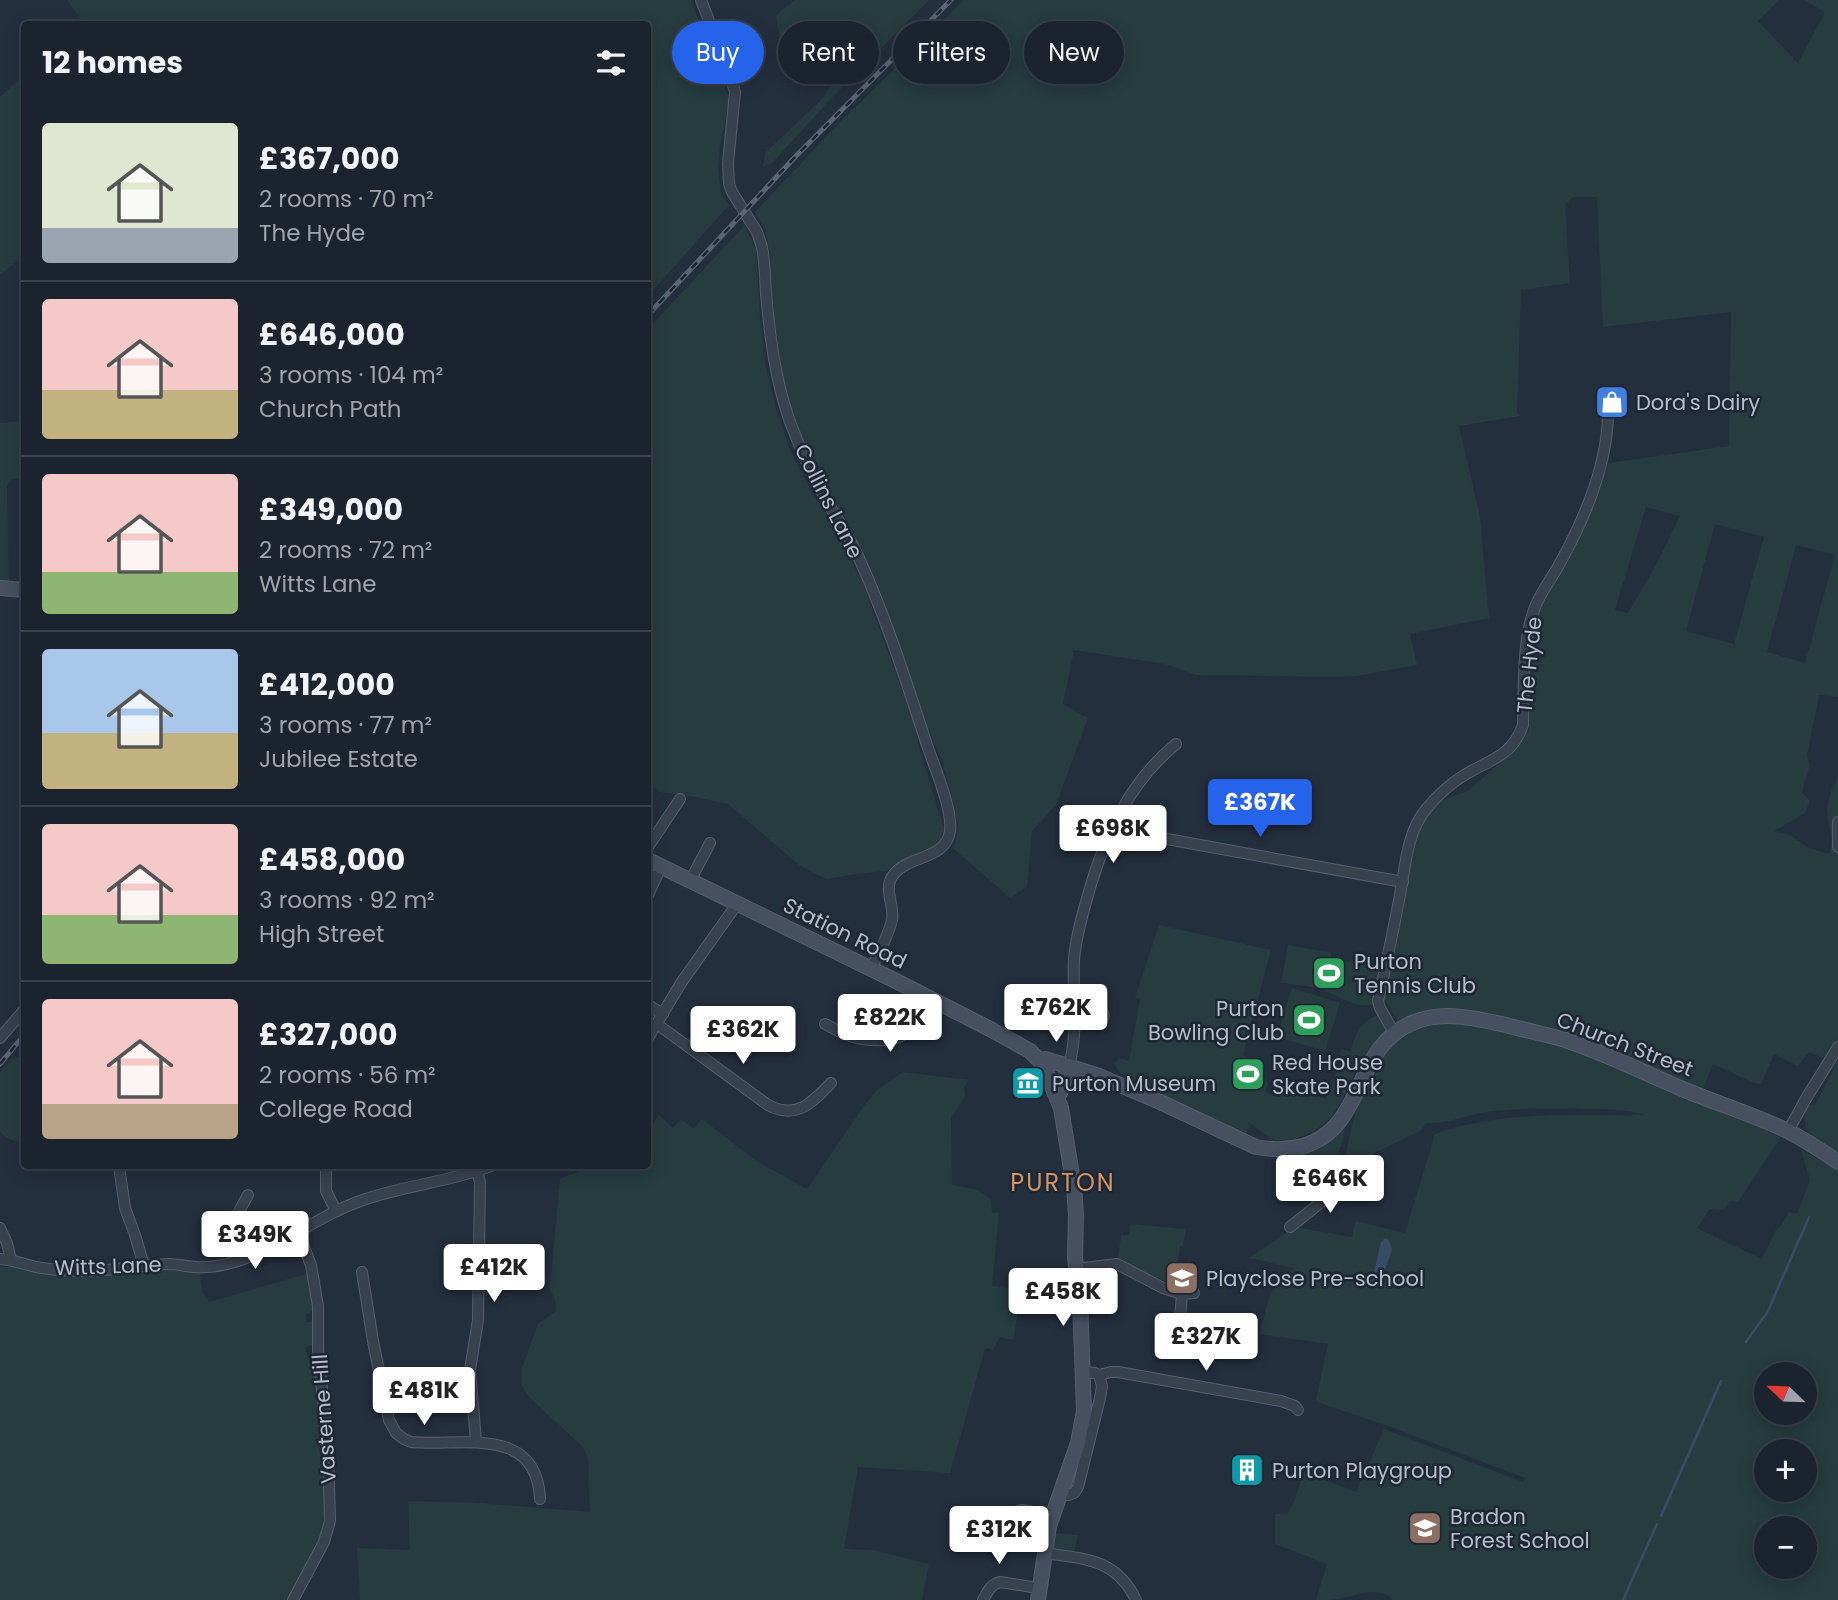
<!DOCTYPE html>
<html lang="en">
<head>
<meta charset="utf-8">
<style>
  body { margin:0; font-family:Poppins,sans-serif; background:#242b36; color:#f1f3f6; height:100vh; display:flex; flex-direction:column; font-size:26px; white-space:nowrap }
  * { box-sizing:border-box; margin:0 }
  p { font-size:23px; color:#a0a4aa }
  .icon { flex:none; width:38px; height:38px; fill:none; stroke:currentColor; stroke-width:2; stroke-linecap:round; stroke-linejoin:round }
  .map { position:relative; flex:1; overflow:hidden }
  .drawer { position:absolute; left:21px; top:21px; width:630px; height:1148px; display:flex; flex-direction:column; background:#1b232e; border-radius:7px; box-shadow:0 4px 18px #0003,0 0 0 2px #39404a }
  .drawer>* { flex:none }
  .guide { position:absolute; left:672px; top:21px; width:665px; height:63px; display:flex; gap:14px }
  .needle { width:46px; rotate:293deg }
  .fabs { position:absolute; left:1754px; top:1362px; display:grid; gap:14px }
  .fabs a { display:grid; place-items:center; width:63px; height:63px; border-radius:50%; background:#1b232e; box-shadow:0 4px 18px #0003,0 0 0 2px #39404a; font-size:35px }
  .price { position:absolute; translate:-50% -60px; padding:0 16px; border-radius:7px; background:#fff; color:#222; font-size:23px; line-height:46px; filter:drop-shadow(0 2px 4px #0008) }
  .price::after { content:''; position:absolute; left:50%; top:42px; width:21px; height:16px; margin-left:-10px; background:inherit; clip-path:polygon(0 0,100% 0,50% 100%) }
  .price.active { background:#2563eb; color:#fff }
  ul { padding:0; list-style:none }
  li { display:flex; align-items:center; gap:21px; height:175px; padding:0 21px }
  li+li { border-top:2px solid #39404a }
  li span { display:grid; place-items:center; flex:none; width:196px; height:140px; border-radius:7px; color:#555 }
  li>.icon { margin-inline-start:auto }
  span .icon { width:84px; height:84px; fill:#fffc; stroke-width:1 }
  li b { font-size:30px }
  h2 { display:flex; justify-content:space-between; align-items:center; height:84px; padding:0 21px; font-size:30px }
  .pill { padding:0 24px; border-radius:32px; background:#1b232e; box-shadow:0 4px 18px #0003,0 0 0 2px #39404a; font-size:24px; line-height:63px }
  .pill.active { background:#2563eb; color:#fff }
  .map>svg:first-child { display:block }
  .green { fill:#263c3f; fill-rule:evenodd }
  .water { fill:#394c67 }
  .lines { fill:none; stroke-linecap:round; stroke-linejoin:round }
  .stream { stroke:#394c67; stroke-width:2.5 }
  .street-casing { stroke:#565f6c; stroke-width:12 }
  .secondary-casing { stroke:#565f6c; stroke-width:16 }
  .street { stroke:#38414e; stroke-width:10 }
  .secondary { stroke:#465061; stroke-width:14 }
  .rail-casing { stroke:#5a6575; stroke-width:5 }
  .rail { stroke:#1d2633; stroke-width:2.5; stroke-dasharray:8; stroke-linecap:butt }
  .labels { text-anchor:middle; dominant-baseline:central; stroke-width:5; stroke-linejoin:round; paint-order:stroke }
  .poi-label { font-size:21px; fill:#b4bcc9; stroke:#1d2633; text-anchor:start }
  .street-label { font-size:21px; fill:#b4bcc9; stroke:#1d2633 }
  .quarter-label { font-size:24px; letter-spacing:2px; fill:#d59563; stroke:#1d2633 }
</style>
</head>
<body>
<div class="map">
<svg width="1838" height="1600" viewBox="0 0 1838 1600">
  <rect width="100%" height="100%" fill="#242f3e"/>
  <!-- green -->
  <g class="green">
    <path d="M67 0H691L729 98 719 154 718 167 721 194 729 205 648 296V24H79L82 21Z"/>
    <path d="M795 0H929L826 104 772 163 763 167 765 153 823 98 832 81C818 62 812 67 794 57 782 50 777 28 776 15Z"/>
    <path d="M964 0H1779L1758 21 1798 63 1825 12 1803 0H1838V697L1819 695 1807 755 1810 765 1802 793 1810 801 1805 813 1774 831 1790 835 1809 848 1829 854C1836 838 1827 825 1827 809 1828 798 1833 786 1838 777V1038L1825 1059 1809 1052 1798 1066 1774 1054 1761 1084 1754 1083 1713 1064 1699 1099 1781 1137 1738 1202 1730 1201 1723 1210 1710 1209 1697 1228 1762 1259 1776 1230 1781 1226 1789 1212 1797 1214 1810 1180 1801 1150 1838 1169V1600H1393C1378 1584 1357 1596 1339 1599 1332 1600 1324 1600 1316 1600L1327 1564 1275 1544V1514H1287L1293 1504 1304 1472 1356 1492 1384 1429 1523 1482 1525 1478 1388 1426 1317 1402 1316 1399 1328 1344 1259 1334 1270 1294 1294 1268 1249 1258 1295 1227 1352 1237 1356 1221 1405 1233 1435 1134C1501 1110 1574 1116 1644 1115 1625 1109 1604 1109 1585 1109 1552 1108 1519 1108 1486 1112 1467 1115 1448 1124 1427 1123L1420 1131 1356 1162 1343 1167C1351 1132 1357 1092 1377 1062 1382 1052 1391 1044 1398 1036L1397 1020 1384 998C1361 1014 1349 1000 1326 991 1313 986 1296 985 1281 983L1288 945 1331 953V959L1388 968 1410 858 1422 818 1440 801 1468 791 1515 750 1529 731 1533 627 1537 611 1568 562 1609 463 1729 446 1731 312 1603 327 1597 197H1573L1565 205 1570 283 1521 290 1517 412 1520 416 1459 426 1480 517 1489 618 1410 634 1417 665 1357 676 1333 677 1196 675 1165 664 1074 650 1063 704 1088 718 1056 805 1032 831 1027 887 1010 898 953 848 956 843 958 823 943 763 921 713 895 638 852 529 833 500 803 442 784 383 771 296V256L765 229 755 212 839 123ZM1646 507 1680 516 1656 565 1628 613 1615 610ZM1715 524 1764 537 1734 644 1686 631ZM1796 545 1835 555 1805 663 1767 652ZM1392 1250 1380 1284 1371 1283 1378 1255ZM1766 1374H1804V1412H1766ZM1766 1451H1804V1489H1766ZM1766 1528H1804V1566H1766Z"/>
    <path d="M24 75V257L0 274V97Z"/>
    <path d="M744 226 756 249 760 316 766 368 777 412 791 452 812 492 836 529 863 584 914 722 920 751 944 828 940 843 930 852 906 861 886 871 862 873 826 879 799 865 728 804 690 796 660 792 648 783V329Z"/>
    <path d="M24 421V478L12 479 7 486 9 587 0 585V423Z"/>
    <path d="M1159 925 1271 950 1243 1055 1255 1060 1268 1084 1265 1092 1274 1096 1279 1084 1326 1099 1341 1061 1338 1059 1341 1049 1350 1052C1357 1032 1358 1024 1378 1015L1387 1028C1383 1037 1377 1042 1370 1049 1366 1055 1362 1062 1358 1068 1340 1099 1339 1123 1300 1137 1277 1146 1269 1138 1251 1124L1245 1137 1126 1082V1077L1119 1072 1114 1064 1120 1058 1129 1061 1140 999 1135 998Z"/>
    <path d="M1292 988 1340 1003 1325 1051 1277 1037Z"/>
    <path d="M24 1053V1140L20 1143 7 1138 0 1132V1073L13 1058 19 1057Z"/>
    <path d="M1838 1060V1157C1817 1142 1799 1133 1806 1104L1813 1106 1817 1102Z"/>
    <path d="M903 1072 968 1080 964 1088 965 1097 951 1118 952 1185 975 1189 991 1199 992 1213H999L992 1286 1022 1290 1013 1340 1000 1337 993 1350 985 1348 950 1473 858 1467 844 1549 874 1550 929 1564 922 1600H360L357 1548 410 1550 408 1501 480 1503 590 1512 588 1459 584 1448 529 1397 522 1386V1368L538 1324 556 1311 555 1300 550 1289 560 1179 592 1166H648V1130L659 1115 673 1128 681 1119 694 1129 702 1119 755 1160 807 1189 866 1103 877 1090Z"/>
    <path d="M1346 1121C1341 1149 1338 1178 1302 1162L1300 1157 1301 1153Z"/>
    <path d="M1130 1224 1186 1229 1183 1246H1180L1176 1277 1173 1285 1118 1260 1121 1235H1129Z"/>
    <path d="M0 1267H14L43 1272 162 1269 200 1273 202 1292 209 1302 310 1273 314 1310 306 1314 307 1322H314V1344L305 1348 308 1358H314L324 1454 325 1511 320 1540 289 1600H0Z"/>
    <path d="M1054 1533 1078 1535 1074 1551 1054 1548 1051 1542Z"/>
  </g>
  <!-- water -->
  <path class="water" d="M1385 1238 1389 1240 1392 1250 1380 1284 1378 1286 1371 1284 1381 1242Z"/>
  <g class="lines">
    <!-- stream -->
    <g class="stream">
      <path d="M1746 1342 1768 1311 1809 1217"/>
      <path d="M1661 1516 1721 1381"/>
      <path d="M1623 1600 1657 1524"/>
    </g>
    <!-- street casing -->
    <g class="street-casing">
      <g id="street">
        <path d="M701 0 729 72 735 92 728 163 729 184 732 192 757 232 762 247C765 262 765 278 766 294 770 337 775 378 789 419 798 443 808 468 821 491 833 513 848 533 858 556 886 617 906 681 927 745 934 766 953 810 950 831 946 860 909 855 894 874 882 888 895 905 892 920 888 937 878 954 871 969"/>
        <path d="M1838 822V847"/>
        <path d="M1112 829 1403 882"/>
        <path d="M648 847 680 799"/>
        <path d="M690 881 710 843"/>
        <path d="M648 895 661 867"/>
        <path d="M1075 995C1092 998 1099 998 1104 1016"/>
        <path d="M648 1005 663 1014"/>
        <path d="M657 1024 768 1105C796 1120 812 1103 831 1083"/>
        <path d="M825 1024C833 1028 841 1033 850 1036 865 1041 896 1044 908 1031 916 1022 921 1008 927 997"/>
        <path d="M1394 1033 1380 1008 1378 1001C1385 969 1392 937 1398 905 1405 874 1405 833 1427 808 1437 796 1450 784 1463 776 1490 759 1512 757 1523 725 1524 690 1522 639 1535 607 1541 592 1551 579 1559 565 1584 520 1608 464 1608 412"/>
        <path d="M0 1038 24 1010"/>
        <path d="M648 1038 681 983 737 904"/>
        <path d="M1069 1066C1079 1029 1072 996 1074 959 1076 937 1082 916 1088 895 1104 838 1129 782 1176 744"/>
        <path d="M1788 1131 1807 1097 1838 1047"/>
        <path d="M119 1166 125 1208 135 1235 144 1266"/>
        <path d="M326 1166V1191L336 1211"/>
        <path d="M1290 1227 1320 1203 1344 1177C1323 1164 1296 1181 1293 1148"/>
        <path d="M0 1228 7 1243 11 1260"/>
        <path d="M246 1258C232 1226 231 1225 248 1195"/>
        <path d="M0 1259C13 1260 24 1264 36 1267 52 1270 69 1271 84 1271 113 1271 141 1265 169 1264 178 1264 187 1267 196 1267 210 1268 225 1265 238 1261 282 1246 319 1215 363 1200 405 1185 450 1182 491 1166"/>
        <path d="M1076 1269 1117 1264 1163 1288 1182 1294"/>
        <path d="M362 1272 373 1341 389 1420 396 1433 404 1439 411 1442C460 1447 537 1424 540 1499"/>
        <path d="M1179 1332 1182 1294 1194 1293"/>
        <path d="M1084 1372 1095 1373 1099 1375 1111 1372H1118L1281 1401 1295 1406 1298 1410"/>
        <path d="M476 1441 470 1370 478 1320 480 1182 477 1171"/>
        <path d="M1060 1493 1069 1495 1074 1493 1078 1487 1100 1398 1102 1386 1099 1375"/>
        <path d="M998 1551 1006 1524 1011 1514 1021 1510 1052 1515"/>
        <path d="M1044 1553C1084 1559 1116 1558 1136 1600"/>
        <path d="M293 1600 324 1542 330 1521 328 1448 318 1350V1306L311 1265 298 1232"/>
        <path d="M983 1600C988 1591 990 1585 1000 1582L1038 1588"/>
      </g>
    </g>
    <!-- secondary casing -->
    <g class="secondary-casing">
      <g id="secondary">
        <path d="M0 588 24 590"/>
        <path d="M648 860 896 981 992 1030 1030 1051 1043 1064 1061 1108 1074 1187 1076 1215 1075 1257 1080 1299 1084 1411 1078 1443 1049 1526 1038 1600"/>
        <path d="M1040 1060 1045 1059 1099 1076 1160 1102 1256 1147C1272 1150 1288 1150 1303 1146 1366 1128 1352 1048 1412 1023 1442 1010 1475 1018 1506 1025 1524 1030 1544 1034 1562 1039 1604 1052 1644 1073 1685 1090 1716 1103 1748 1113 1779 1127 1799 1136 1819 1149 1838 1162"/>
        <path d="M1057 1097 1060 1093 1069 1066"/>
      </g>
    </g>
    <!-- street -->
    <use href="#street" class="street"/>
    <!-- secondary -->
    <use href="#secondary" class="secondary"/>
    <!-- rail casing -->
    <g class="rail-casing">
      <g id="rail">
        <path d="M648 315 796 156 951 0"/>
        <path d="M0 1064 24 1035"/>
      </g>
    </g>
    <!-- rail -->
    <use href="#rail" class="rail"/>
  </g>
  <!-- icons -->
  <defs>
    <g id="shop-square" transform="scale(1.75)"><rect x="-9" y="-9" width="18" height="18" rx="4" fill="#3f7fe0" stroke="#1d2633"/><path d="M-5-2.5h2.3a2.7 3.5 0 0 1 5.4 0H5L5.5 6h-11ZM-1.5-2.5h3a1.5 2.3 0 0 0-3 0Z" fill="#fff"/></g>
    <g id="stadium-square" transform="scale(1.75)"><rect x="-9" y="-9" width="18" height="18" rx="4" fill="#2e9e5b" stroke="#1d2633"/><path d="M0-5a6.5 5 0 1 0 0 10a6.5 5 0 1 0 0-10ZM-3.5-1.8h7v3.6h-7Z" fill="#fff"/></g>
    <g id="museum-square" transform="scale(1.75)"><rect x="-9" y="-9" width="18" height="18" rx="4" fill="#0f9aa8" stroke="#1d2633"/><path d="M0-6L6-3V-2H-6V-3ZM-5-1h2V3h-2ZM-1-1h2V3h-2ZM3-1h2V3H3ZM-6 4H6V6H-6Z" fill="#fff"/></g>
    <g id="school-square" transform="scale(1.75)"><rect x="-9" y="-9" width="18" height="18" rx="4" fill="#8d6e63" stroke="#1d2633"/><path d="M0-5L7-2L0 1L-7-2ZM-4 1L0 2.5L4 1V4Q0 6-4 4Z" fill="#fff"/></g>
    <g id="building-square" transform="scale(1.75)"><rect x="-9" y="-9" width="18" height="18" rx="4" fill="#0f9aa8" stroke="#1d2633"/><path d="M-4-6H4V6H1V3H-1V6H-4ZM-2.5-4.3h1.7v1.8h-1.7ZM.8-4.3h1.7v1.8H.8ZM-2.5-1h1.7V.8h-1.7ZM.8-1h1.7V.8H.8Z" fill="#fff"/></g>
  </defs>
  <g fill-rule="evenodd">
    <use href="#shop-square" x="1612" y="402"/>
    <use href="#stadium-square" x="1329" y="973"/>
    <use href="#stadium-square" x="1309" y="1020"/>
    <use href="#stadium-square" x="1248" y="1074"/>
    <use href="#museum-square" x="1028" y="1083"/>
    <use href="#school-square" x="1182" y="1278"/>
    <use href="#building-square" x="1247" y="1470"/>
    <use href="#school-square" x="1425" y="1528"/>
  </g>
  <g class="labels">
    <!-- poi labels -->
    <g class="poi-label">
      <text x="1636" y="402">Dora's Dairy</text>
      <text x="1354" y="961">Purton<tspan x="1354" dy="24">Tennis Club</tspan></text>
      <text x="1284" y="1008" text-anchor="end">Purton<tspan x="1284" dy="24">Bowling Club</tspan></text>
      <text x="1272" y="1062">Red House<tspan x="1272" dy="24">Skate Park</tspan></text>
      <text x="1052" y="1083">Purton Museum</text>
      <text x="1206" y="1278">Playclose Pre-school</text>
      <text x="1272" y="1470">Purton Playgroup</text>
      <text x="1450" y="1516">Bradon<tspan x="1450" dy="24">Forest School</tspan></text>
    </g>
    <!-- street labels -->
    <g class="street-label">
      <text transform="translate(829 501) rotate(63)">Collins Lane</text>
      <text transform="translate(1529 665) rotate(-84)">The Hyde</text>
      <text transform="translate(845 933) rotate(26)">Station Road</text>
      <text transform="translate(1625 1044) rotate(21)">Church Street</text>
      <text transform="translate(108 1266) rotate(-2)">Witts Lane</text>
      <text transform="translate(324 1419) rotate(-94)">Vasterne Hill</text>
    </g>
    <!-- quarter labels -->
    <g class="quarter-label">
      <text x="1063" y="1182">PURTON</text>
    </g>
  </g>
</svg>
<div class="fabs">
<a><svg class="needle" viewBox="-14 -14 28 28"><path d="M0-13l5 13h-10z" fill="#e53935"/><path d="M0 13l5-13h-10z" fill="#a0a4aa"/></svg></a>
<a>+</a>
<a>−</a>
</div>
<b class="price active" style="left:1260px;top:839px">£367K</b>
<b class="price" style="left:1113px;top:865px">£698K</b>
<b class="price" style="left:1056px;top:1044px">£762K</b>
<b class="price" style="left:890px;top:1054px">£822K</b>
<b class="price" style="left:743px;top:1066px">£362K</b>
<b class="price" style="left:1330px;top:1215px">£646K</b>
<b class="price" style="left:255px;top:1271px">£349K</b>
<b class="price" style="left:494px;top:1304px">£412K</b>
<b class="price" style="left:1063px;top:1328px">£458K</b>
<b class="price" style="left:1206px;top:1373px">£327K</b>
<b class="price" style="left:424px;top:1427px">£481K</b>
<b class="price" style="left:999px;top:1566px">£312K</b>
<div class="guide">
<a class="pill active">Buy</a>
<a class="pill">Rent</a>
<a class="pill">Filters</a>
<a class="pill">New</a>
</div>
<section class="drawer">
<h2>12 homes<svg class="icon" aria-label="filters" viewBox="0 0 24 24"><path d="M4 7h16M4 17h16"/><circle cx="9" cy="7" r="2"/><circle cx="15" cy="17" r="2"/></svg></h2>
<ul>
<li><span style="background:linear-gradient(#dfe7d0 75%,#9aa5b1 0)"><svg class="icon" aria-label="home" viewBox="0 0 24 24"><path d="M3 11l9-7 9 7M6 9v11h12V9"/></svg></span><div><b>£367,000</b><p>2 rooms · 70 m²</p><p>The Hyde</p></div></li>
<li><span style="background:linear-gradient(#f6c9c9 65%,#c2b280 0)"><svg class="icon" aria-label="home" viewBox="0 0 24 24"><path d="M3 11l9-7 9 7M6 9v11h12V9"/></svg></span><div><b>£646,000</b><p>3 rooms · 104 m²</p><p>Church Path</p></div></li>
<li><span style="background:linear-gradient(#f6c9c9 70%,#8fb573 0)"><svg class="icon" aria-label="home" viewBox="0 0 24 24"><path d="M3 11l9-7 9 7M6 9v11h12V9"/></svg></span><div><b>£349,000</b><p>2 rooms · 72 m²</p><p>Witts Lane</p></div></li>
<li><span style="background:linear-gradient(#a9c7e8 60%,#c2b280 0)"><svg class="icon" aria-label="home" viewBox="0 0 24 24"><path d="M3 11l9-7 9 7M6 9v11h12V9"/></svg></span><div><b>£412,000</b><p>3 rooms · 77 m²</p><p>Jubilee Estate</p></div></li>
<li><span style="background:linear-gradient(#f6c9c9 65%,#8fb573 0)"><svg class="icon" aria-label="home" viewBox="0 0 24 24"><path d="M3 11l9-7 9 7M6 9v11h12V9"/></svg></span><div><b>£458,000</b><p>3 rooms · 92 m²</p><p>High Street</p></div></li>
<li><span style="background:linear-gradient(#f6c9c9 75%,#b9a48a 0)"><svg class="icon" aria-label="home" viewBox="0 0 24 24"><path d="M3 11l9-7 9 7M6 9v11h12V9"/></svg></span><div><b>£327,000</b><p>2 rooms · 56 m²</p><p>College Road</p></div></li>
</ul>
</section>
</div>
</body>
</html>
